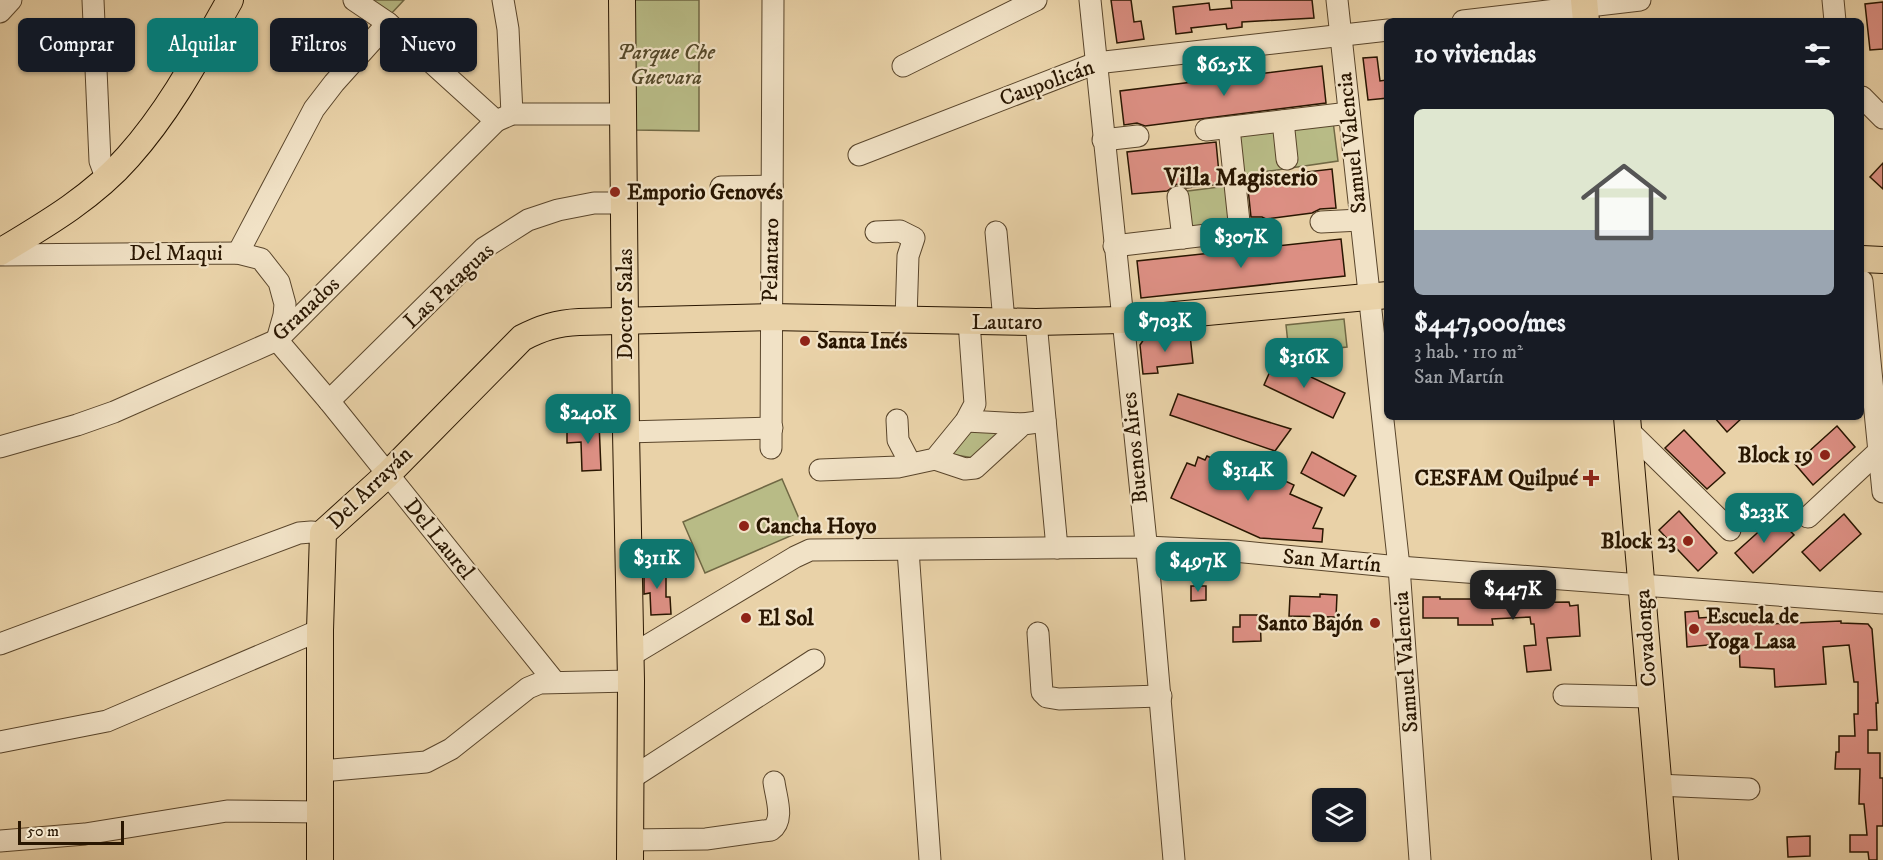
<!DOCTYPE html>
<html lang="es">
<head>
<meta charset="utf-8">
<style>
  body { margin:0; font-family:"IM FELL DW Pica",serif; background:#20242c; color:#f1f3f6; height:100vh; display:flex; flex-direction:column; font-size:22px; white-space:nowrap }
  * { box-sizing:border-box; margin:0 }
  p { font-size:20px; color:#9ea1a6 }
  .icon { flex:none; width:33px; height:33px; fill:none; stroke:currentColor; stroke-width:2; stroke-linecap:round; stroke-linejoin:round }
  .map { position:relative; flex:1; overflow:hidden }
  .details { position:absolute; left:1384px; top:18px; width:480px; height:402px; display:flex; flex-direction:column; background:#171b24; border-radius:9px; box-shadow:0 2px 4px #0004 }
  .details>* { flex:none }
  .banner { position:absolute; left:18px; top:18px; width:570px; height:54px; display:flex; gap:12px }
  .buttons { position:absolute; left:1312px; top:788px; display:grid; gap:12px }
  .buttons a { display:grid; place-items:center; width:54px; height:54px; border-radius:9px; background:#171b24; box-shadow:0 2px 4px #0004; font-size:30px }
  .scale { position:absolute; left:18px; bottom:15px; width:106px; box-sizing:border-box; padding-left:6px; border:3px solid #291601; border-top:0; font-size:16px; line-height:21px; white-space:nowrap; color:#291601; -webkit-text-stroke:4px #f1e2c6; paint-order:stroke }
  .price { position:absolute; translate:-50% -51px; padding:0 14px; border-radius:12px; background:#0f766e; color:#fff; font-size:20px; line-height:39px; filter:drop-shadow(0 2px 3px #0008) }
  .price::after { content:''; position:absolute; left:50%; top:36px; width:18px; height:14px; margin-left:-9px; background:inherit; clip-path:polygon(0 0,100% 0,50% 100%) }
  .price.active { background:#222; color:#fff }
  ul { padding:0; list-style:none }
  li { display:grid; align-content:center; gap:12px; height:318px; padding:0 30px }
  li span { display:grid; place-items:center; height:186px; border-radius:9px; color:#555 }
  li>.icon { margin-inline-start:auto }
  span .icon { width:108px; height:108px; fill:#fffc; stroke-width:1 }
  li b { font-size:26px }
  h2 { display:flex; justify-content:space-between; align-items:center; height:72px; padding:0 30px; font-size:26px }
  .chip { padding:0 21px; border-radius:9px; background:#171b24; box-shadow:0 2px 4px #0004; font-size:21px; line-height:54px }
  .chip.active { background:#0f766e; color:#fff }
  .map>svg:first-child { display:block }
  .green { fill:#b8bb86; stroke:#706844; stroke-width:1.5 }
  .building { fill:#dc8f83; stroke:#291601; stroke-width:1.5 }
  .lines { fill:none; stroke-linecap:round; stroke-linejoin:round }
  .minor-casing { stroke:#59452b; stroke-width:23 }
  .major-casing { stroke:#291601; stroke-width:28 }
  .minor { stroke:#f1e2c6; stroke-width:21 }
  .major { stroke:#e9d2a8; stroke-width:26 }
  .poi-dot { fill:#8f2418; stroke:#f1e2c6; stroke-width:2 }
  .labels { text-anchor:middle; dominant-baseline:central; stroke-width:4.5; stroke-linejoin:round; paint-order:stroke }
  .park-label { font-size:22px; font-style:italic; fill:#544829; stroke:#f1e2c6 }
  .street-label { font-size:22px; fill:#291601; stroke:#f1e2c6 }
  .poi-label { font-size:22px; font-weight:bold; fill:#291601; stroke:#f1e2c6; text-anchor:start }
  .neighbourhood-label { font-size:24px; font-weight:bold; fill:#291601; stroke:#f1e2c6 }
</style>
</head>
<body>
<div class="map">
<svg width="1883" height="860" viewBox="0 0 1883 860">
  <rect width="100%" height="100%" fill="#e9d2a8"/>
  <filter id="stains"><feTurbulence type="fractalNoise" baseFrequency=".00333" numOctaves="4"/><feColorMatrix values="0 0 0 0 .2 0 0 0 0 .09 0 0 0 0 .02 0 0 0 .5 -.17"/></filter>
  <radialGradient id="worn" r=".72"><stop offset=".6" stop-color="#630" stop-opacity="0"/><stop offset="1" stop-color="#630" stop-opacity=".3"/></radialGradient>
  <!-- green -->
  <g class="green">
    <path d="M372 0H404L390 15Z"/>
    <path d="M633 0H699V131L635 130Z"/>
    <path d="M1333 121 1338 161 1242 175 1236 133Z"/>
    <path d="M1227 186 1232 227 1186 233 1180 192Z"/>
    <path d="M1344 319 1347 347 1289 353 1286 325Z"/>
    <path d="M968 429 1008 430 974 458 949 454Z"/>
    <path d="M782 479 804 530 705 573 683 522Z"/>
  </g>
  <!-- building -->
  <g class="building">
    <path d="M1111 0H1131L1134 22 1141 21 1144 39 1117 43Z"/>
    <path d="M1231 0H1312L1314 18 1242 22V27L1227 29 1226 24 1191 28 1192 32 1176 34 1173 7 1209 3 1210 10 1232 8Z"/>
    <path d="M1883 2V49L1870 50 1865 4Z"/>
    <path d="M1377 57 1380 81 1386 80 1388 98 1368 100 1363 58Z"/>
    <path d="M1322 66 1326 103 1145 126 1137 123 1124 125 1120 91Z"/>
    <path d="M1216 142 1220 184 1186 188 1177 184 1167 191 1132 194 1127 152Z"/>
    <path d="M1883 163V189L1870 177Z"/>
    <path d="M1332 169 1336 208 1320 209 1312 213 1266 219 1262 217H1251L1247 179Z"/>
    <path d="M1341 239 1345 276 1141 298 1137 261Z"/>
    <path d="M1190 335 1193 363 1157 367 1158 373 1143 374 1140 345 1144 339Z"/>
    <path d="M1275 360 1345 393 1333 418 1264 385Z"/>
    <path d="M1178 394 1291 429 1275 451 1170 415Z"/>
    <path d="M1714 417H1743L1727 432Z"/>
    <path d="M599 422 601 470 582 471 581 442 567 443V431L581 430V423Z"/>
    <path d="M1837 426 1855 447 1813 485 1795 464Z"/>
    <path d="M1684 430 1725 473 1707 489 1665 448Z"/>
    <path d="M1312 452 1356 476 1344 496 1301 473Z"/>
    <path d="M1207 456 1277 488 1281 479 1294 485 1290 494 1322 508 1313 528 1323 529 1322 542 1260 538 1171 498 1187 463 1195 466 1198 457 1205 460Z"/>
    <path d="M1679 511 1717 553 1698 571 1659 530Z"/>
    <path d="M1844 514 1861 534 1820 571 1802 552Z"/>
    <path d="M1776 516 1794 535 1753 573 1735 553Z"/>
    <path d="M644 567H666V597H670L671 614 651 615 650 593 644 594Z"/>
    <path d="M1191 586H1206V600L1191 601Z"/>
    <path d="M1320 594 1337 595 1336 617 1289 616 1290 596 1320 597Z"/>
    <path d="M1423 597H1440V599H1491V603L1569 602 1570 606 1578 605 1580 636 1547 638 1551 670 1527 672 1524 646 1536 645 1534 624H1531L1530 617 1492 619 1493 625H1458V618H1423Z"/>
    <path d="M1698 611 1699 618 1725 616V622L1770 624 1841 621V623L1868 624 1872 629 1878 703H1876L1877 730H1868V753H1880V778H1883V826H1877V860H1869L1868 852H1850V835H1867L1864 804H1859L1860 769H1835L1836 752H1839V736H1855L1854 714H1858V682H1854L1849 645 1823 647 1826 684 1775 687 1774 669 1740 667 1739 642 1687 647 1685 612Z"/>
    <path d="M1240 615H1260L1261 641 1233 642V627H1240Z"/>
    <path d="M1810 836V856L1788 857 1787 837Z"/>
  </g>
  <g class="lines">
    <!-- minor casing -->
    <g class="minor-casing">
      <g id="minor">
        <path d="M93 0 100 161 106 177"/>
        <path d="M354 0 388 23 496 121 512 114H625"/>
        <path d="M503 0 508 29 512 114"/>
        <path d="M1090 0 1149 571 1174 860"/>
        <path d="M1337 0 1399 567 1420 860"/>
        <path d="M1833 0 1835 21"/>
        <path d="M0 12 11 0"/>
        <path d="M1463 21 1640 0"/>
        <path d="M903 66 1036 0"/>
        <path d="M1862 97 1883 118"/>
        <path d="M1283 121 1287 159"/>
        <path d="M1229 128 1240 231"/>
        <path d="M1206 130 1349 113"/>
        <path d="M1103 140 1138 136"/>
        <path d="M859 155 1096 63 1388 30"/>
        <path d="M721 187 772 186"/>
        <path d="M1178 197 1183 238"/>
        <path d="M1321 222 1360 220"/>
        <path d="M876 232 900 231 914 238 908 256 906 319"/>
        <path d="M996 232 1004 321"/>
        <path d="M1114 246 1258 229"/>
        <path d="M238 253 314 109 334 83 388 23"/>
        <path d="M0 255 238 253 261 259 279 282 285 304 284 315 277 340 329 401 554 681"/>
        <path d="M1862 281 1883 492"/>
        <path d="M1036 322 1057 548"/>
        <path d="M329 401 484 248 528 220 558 210 594 203H625"/>
        <path d="M897 420 898 440 910 463"/>
        <path d="M966 421 1023 424"/>
        <path d="M1628 430 1730 530"/>
        <path d="M626 432 772 428"/>
        <path d="M0 447 77 425 114 412 277 340 496 121"/>
        <path d="M771 448 773 0"/>
        <path d="M935 459 965 469 975 468 1023 424 1045 421"/>
        <path d="M820 470 898 467 935 459 966 421 975 404 969 322"/>
        <path d="M1808 517 1879 451"/>
        <path d="M908 550 930 860"/>
        <path d="M1038 633 1042 692 1047 697 1059 699 1161 696"/>
        <path d="M0 644 299 533 311 532 323 533"/>
        <path d="M630 656 795 557 810 550 1146 547 1234 551 1399 567 1883 603"/>
        <path d="M1564 695 1650 697"/>
        <path d="M0 742 107 721 320 630"/>
        <path d="M321 771 426 762 451 749 528 688 540 683 631 681"/>
        <path d="M630 779 814 660"/>
        <path d="M1657 785 1749 789"/>
        <path d="M630 840 706 839 771 830C785 820 776 798 774 782"/>
        <path d="M0 841 85 834 227 811 321 812"/>
      </g>
    </g>
    <!-- major casing -->
    <g class="major-casing">
      <g id="major">
        <path d="M622 0 626 432 631 681 630 860"/>
        <path d="M1584 0 1586 21"/>
        <path d="M0 252C45 225 93 197 128 157 170 110 199 55 230 0"/>
        <path d="M1862 259 1883 260"/>
        <path d="M1627 417 1665 860"/>
        <path d="M320 860V630L323 533 387 475 522 338C541 328 557 323 579 322L770 317 1036 322 1122 320 1388 295"/>
      </g>
    </g>
    <!-- minor -->
    <use href="#minor" class="minor"/>
    <!-- major -->
    <use href="#major" class="major"/>
  </g>
  <!-- markers -->
  <g class="poi-dot">
    <circle cx="615" cy="192" r="6"/>
    <circle cx="805" cy="341" r="6"/>
    <circle cx="1825" cy="455" r="6"/>
    <path d="M1588 469h6v6h6v6h-6v6h-6v-6h-6v-6h6z"/>
    <circle cx="744" cy="526" r="6"/>
    <circle cx="1688" cy="541" r="6"/>
    <circle cx="746" cy="618" r="6"/>
    <circle cx="1375" cy="623" r="6"/>
    <circle cx="1694" cy="629" r="6"/>
  </g>
  <g class="labels">
    <!-- park labels -->
    <g class="park-label">
      <text x="666" y="52">Parque Che<tspan x="666" dy="25">Guevara</tspan></text>
    </g>
    <!-- street labels -->
    <g class="street-label">
      <text transform="translate(1047 83) rotate(-20)">Caupolicán</text>
      <text transform="translate(1352 143) rotate(-96)">Samuel Valencia</text>
      <text x="176" y="253">Del Maqui</text>
      <text transform="translate(771 260) rotate(-89)">Pelantaro</text>
      <text transform="translate(449 286) rotate(-43)">Las Pataguas</text>
      <text transform="translate(625 304) rotate(-90)">Doctor Salas</text>
      <text transform="translate(306 309) rotate(-43)">Granados</text>
      <text x="1007" y="322">Lautaro</text>
      <text transform="translate(1135 448) rotate(-96)">Buenos Aires</text>
      <text transform="translate(370 488) rotate(-44)">Del Arrayán</text>
      <text transform="translate(439 539) rotate(51)">Del Laurel</text>
      <text transform="translate(1332 561) rotate(5)">San Martín</text>
      <text transform="translate(1646 638) rotate(-94)">Covadonga</text>
      <text transform="translate(1406 662) rotate(-94)">Samuel Valencia</text>
    </g>
    <!-- poi labels -->
    <g class="poi-label">
      <text x="627" y="192">Emporio Genovés</text>
      <text x="817" y="341">Santa Inés</text>
      <text x="1813" y="455" text-anchor="end">Block 19</text>
      <text x="1578" y="478" text-anchor="end">CESFAM Quilpué</text>
      <text x="756" y="526">Cancha Hoyo</text>
      <text x="1676" y="541" text-anchor="end">Block 23</text>
      <text x="1706" y="616">Escuela de<tspan x="1706" dy="25">Yoga Lasa</tspan></text>
      <text x="758" y="618">El Sol</text>
      <text x="1363" y="623" text-anchor="end">Santo Bajón</text>
    </g>
    <!-- neighbourhood labels -->
    <g class="neighbourhood-label">
      <text x="1241" y="178">Villa Magisterio</text>
    </g>
  </g>
  <rect width="100%" height="100%" filter="url(#stains)"/>
  <rect width="100%" height="100%" fill="url(#worn)"/>
</svg>
<div class="buttons">
<a><svg class="icon" aria-label="layers" viewBox="0 0 24 24"><path d="M12 4l9 5-9 5-9-5zM3 14l9 5 9-5"/></svg></a>
</div>
<div class="scale">50 m</div>
<b class="price" style="left:1224px;top:97px">$625K</b>
<b class="price" style="left:1241px;top:269px">$307K</b>
<b class="price" style="left:1165px;top:353px">$703K</b>
<b class="price" style="left:1304px;top:389px">$316K</b>
<b class="price" style="left:588px;top:445px">$240K</b>
<b class="price" style="left:1248px;top:502px">$314K</b>
<b class="price" style="left:1764px;top:544px">$233K</b>
<b class="price" style="left:657px;top:590px">$311K</b>
<b class="price" style="left:1198px;top:593px">$497K</b>
<b class="price active" style="left:1513px;top:621px">$447K</b>
<div class="banner">
<a class="chip">Comprar</a>
<a class="chip active">Alquilar</a>
<a class="chip">Filtros</a>
<a class="chip">Nuevo</a>
</div>
<section class="details">
<h2>10 viviendas<svg class="icon" aria-label="filters" viewBox="0 0 24 24"><path d="M4 7h16M4 17h16"/><circle cx="9" cy="7" r="2"/><circle cx="15" cy="17" r="2"/></svg></h2>
<ul>
<li><span style="background:linear-gradient(#dfe7d0 65%,#9aa5b1 0)"><svg class="icon" aria-label="home" viewBox="0 0 24 24"><path d="M3 11l9-7 9 7M6 9v11h12V9"/></svg></span><div><b>$447,000/mes</b><p>3 hab. · 110 m²</p><p>San Martín</p></div></li>
</ul>
</section>
</div>
</body>
</html>
